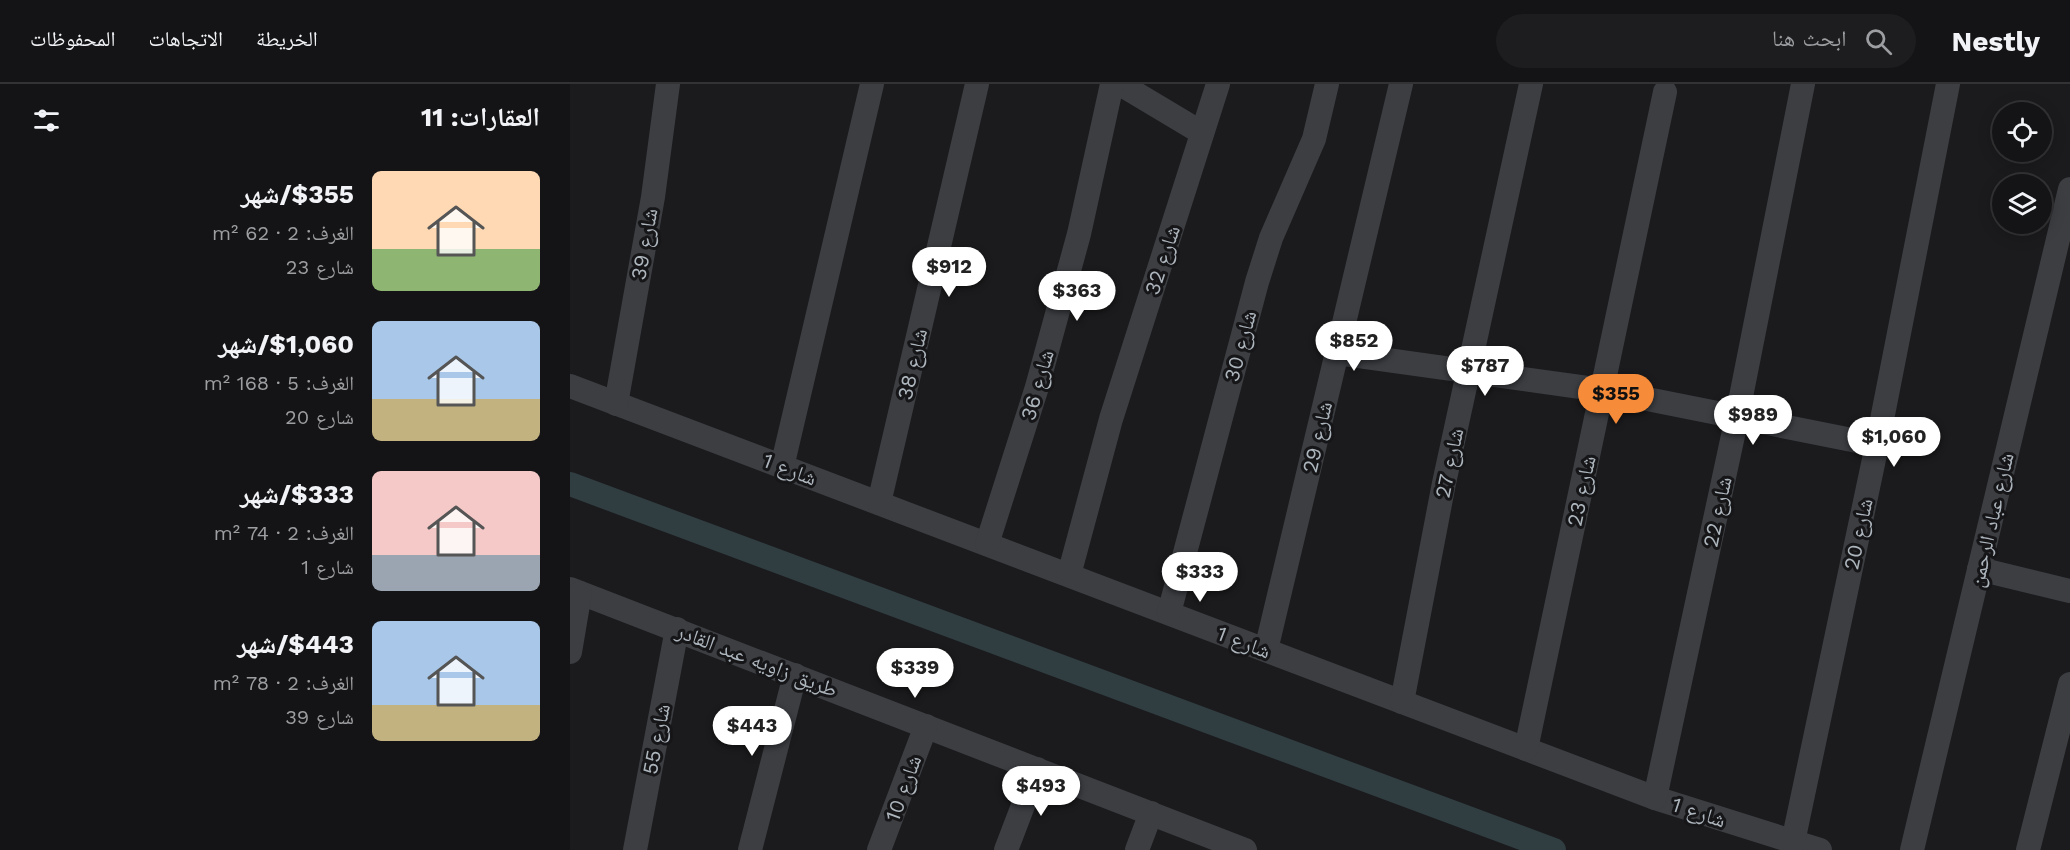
<!DOCTYPE html>
<html lang="ar">
<head>
<meta charset="utf-8">
<style>
  body { margin:0; font-family:"Work Sans","Noto Naskh Arabic",sans-serif; background:#1d1d1f; color:#f1f3f6; direction:rtl; height:100vh; display:flex; flex-direction:column; font-size:22px; white-space:nowrap }
  * { box-sizing:border-box; margin:0 }
  p { font-size:20px; color:#9d9ea1 }
  .icon { flex:none; width:33px; height:33px; fill:none; stroke:currentColor; stroke-width:2; stroke-linecap:round; stroke-linejoin:round }
  .map { position:relative; flex:1; overflow:hidden; direction:ltr }
  .panel { display:flex; flex-direction:column; background:#141416; width:570px }
  .panel>* { flex:none }
  .tools { position:absolute; left:1422px; top:18px; display:grid; gap:12px }
  .tools a { display:grid; place-items:center; width:60px; height:60px; border-radius:50%; background:#141416; box-shadow:0 3px 15px #0003,0 0 0 2px #333335; font-size:30px }
  .price { position:absolute; translate:-50% -51px; padding:0 14px; border-radius:21px; background:#fff; color:#222; font-size:20px; line-height:39px; filter:drop-shadow(0 2px 3px #0008) }
  .price::after { content:''; position:absolute; left:50%; top:36px; width:18px; height:14px; margin-left:-9px; background:inherit; clip-path:polygon(0 0,100% 0,50% 100%) }
  .price.on { background:#f68c3a; color:#111 }
  ul { padding:0; list-style:none }
  li { display:flex; align-items:center; gap:18px; height:150px; padding:0 30px }
  li span { display:grid; place-items:center; flex:none; width:168px; height:120px; border-radius:9px; color:#555 }
  li>.icon { margin-inline-start:auto }
  span .icon { width:72px; height:72px; fill:#fffc; stroke-width:1 }
  li b { font-size:26px }
  h2 { display:flex; justify-content:space-between; align-items:center; height:72px; padding:0 30px; font-size:26px }
  header { display:flex; align-items:center; gap:36px; box-sizing:border-box; height:84px; padding:0 30px; background:#141416; border-bottom:2px solid #333335 }
  header strong { font-size:28px }
  nav { display:flex; gap:33px; margin-inline-start:auto; font-size:21px }
  .search { width:420px; height:54px; background:#1d1d1f; display:flex; align-items:center; gap:15px; box-sizing:border-box; padding:0 21px; border-radius:33px; color:#9d9ea1; font-size:22px }
  main { display:flex; flex:1; min-height:0 }
  .map>svg:first-child { display:block }
  .lines { fill:none; stroke-linecap:round; stroke-linejoin:round }
  .canal { stroke:#303e42; stroke-width:24 }
  .minor { stroke:#3c3e42; stroke-width:24 }
  .labels { text-anchor:middle; dominant-baseline:central; stroke-width:6; stroke-linejoin:round; paint-order:stroke }
  .street-label { font-size:21px; fill:#adb5bd; stroke:#161618 }
</style>
</head>
<body>
<header>
<strong>Nestly</strong>
<div class="search"><svg class="icon" aria-label="search" viewBox="0 0 24 24"><circle cx="10" cy="10" r="6"/><path d="M15 15l6 6"/></svg>ابحث هنا</div>
<nav><a>الخريطة</a><a>الاتجاهات</a><a>المحفوظات</a></nav>
</header>
<main>
<div class="map">
<svg width="1500" height="766" viewBox="0 0 1500 766">
  <rect width="100%" height="100%" fill="#1b1b1d"/>
  <g class="lines">
    <!-- canal -->
    <path class="canal" d="M0 400 984 766"/>
    <!-- minor -->
    <g class="minor">
      <path d="M550 0 632 49"/>
      <path d="M767 269 1032 306 1307 361"/>
      <path d="M0 302 1085 714 1250 766"/>
      <path d="M46 320 83 113 98 0"/>
      <path d="M212 383 302 0"/>
      <path d="M309 419 407 0"/>
      <path d="M417 460 467 303 509 150 542 0"/>
      <path d="M1409 485 1500 507"/>
      <path d="M499 491 541 335 648 0"/>
      <path d="M0 505 675 766"/>
      <path d="M599 529 687 198 701 154 744 55 757 0"/>
      <path d="M696 566 831 0"/>
      <path d="M0 568 10 509"/>
      <path d="M832 618 874 399 961 0"/>
      <path d="M956 665 1095 8"/>
      <path d="M1085 714 1167 333 1233 0"/>
      <path d="M1223 758 1307 361 1378 0"/>
      <path d="M65 766 107 545"/>
      <path d="M180 766 225 591"/>
      <path d="M309 766 356 642"/>
      <path d="M436 766 467 685"/>
      <path d="M567 766 581 729"/>
      <path d="M1342 766 1500 105"/>
      <path d="M1458 766 1500 600"/>
    </g>
  </g>
  <g class="labels">
    <!-- street labels -->
    <g class="street-label">
      <text transform="translate(74 160) rotate(-80)">شارع 39</text>
      <text transform="translate(592 176) rotate(-72)">شارع 32</text>
      <text transform="translate(670 262) rotate(-75)">شارع 30</text>
      <text transform="translate(342 280) rotate(-77)">شارع 38</text>
      <text transform="translate(467 301) rotate(-74)">شارع 36</text>
      <text transform="translate(747 353) rotate(-77)">شارع 29</text>
      <text transform="translate(879 379) rotate(-78)">شارع 27</text>
      <text transform="translate(220 385) rotate(21)">شارع 1</text>
      <text transform="translate(1011 407) rotate(-78)">شارع 23</text>
      <text transform="translate(1147 428) rotate(-78)">شارع 22</text>
      <text transform="translate(1421 436) rotate(-77)">شارع عباد الرحمن</text>
      <text transform="translate(1288 450) rotate(-78)">شارع 20</text>
      <text transform="translate(674 558) rotate(21)">شارع 1</text>
      <text transform="translate(187 576) rotate(21)">طريق زاويه عبد القادر</text>
      <text transform="translate(86 655) rotate(-79)">شارع 55</text>
      <text transform="translate(333 704) rotate(-70)">شارع 10</text>
      <text transform="translate(1129 728) rotate(18)">شارع 1</text>
    </g>
  </g>
</svg>
<div class="tools">
<a><svg class="icon" aria-label="locate" viewBox="0 0 24 24"><circle cx="12" cy="12" r="6"/><path d="M12 2v4M12 18v4M2 12h4M18 12h4"/></svg></a>
<a><svg class="icon" aria-label="layers" viewBox="0 0 24 24"><path d="M12 4l9 5-9 5-9-5zM3 14l9 5 9-5"/></svg></a>
</div>
<b class="price" style="left:379px;top:214px">$912</b>
<b class="price" style="left:507px;top:238px">$363</b>
<b class="price" style="left:784px;top:288px">$852</b>
<b class="price" style="left:915px;top:313px">$787</b>
<b class="price on" style="left:1046px;top:341px">$355</b>
<b class="price" style="left:1183px;top:362px">$989</b>
<b class="price" style="left:1324px;top:384px">$1,060</b>
<b class="price" style="left:630px;top:519px">$333</b>
<b class="price" style="left:345px;top:615px">$339</b>
<b class="price" style="left:182px;top:673px">$443</b>
<b class="price" style="left:471px;top:733px">$493</b>
</div>
<section class="panel">
<h2>العقارات: 11<svg class="icon" aria-label="filters" viewBox="0 0 24 24"><path d="M4 7h16M4 17h16"/><circle cx="9" cy="7" r="2"/><circle cx="15" cy="17" r="2"/></svg></h2>
<ul>
<li><span style="background:linear-gradient(#ffd9b3 65%,#8fb573 0)"><svg class="icon" aria-label="home" viewBox="0 0 24 24"><path d="M3 11l9-7 9 7M6 9v11h12V9"/></svg></span><div><b>$355/شهر</b><p>الغرف: 2 · 62 m²</p><p>شارع 23</p></div></li>
<li><span style="background:linear-gradient(#a9c7e8 65%,#c2b280 0)"><svg class="icon" aria-label="home" viewBox="0 0 24 24"><path d="M3 11l9-7 9 7M6 9v11h12V9"/></svg></span><div><b>$1,060/شهر</b><p>الغرف: 5 · 168 m²</p><p>شارع 20</p></div></li>
<li><span style="background:linear-gradient(#f6c9c9 70%,#9aa5b1 0)"><svg class="icon" aria-label="home" viewBox="0 0 24 24"><path d="M3 11l9-7 9 7M6 9v11h12V9"/></svg></span><div><b>$333/شهر</b><p>الغرف: 2 · 74 m²</p><p>شارع 1</p></div></li>
<li><span style="background:linear-gradient(#a9c7e8 70%,#c2b280 0)"><svg class="icon" aria-label="home" viewBox="0 0 24 24"><path d="M3 11l9-7 9 7M6 9v11h12V9"/></svg></span><div><b>$443/شهر</b><p>الغرف: 2 · 78 m²</p><p>شارع 39</p></div></li>
</ul>
</section>
</main>
</body>
</html>
